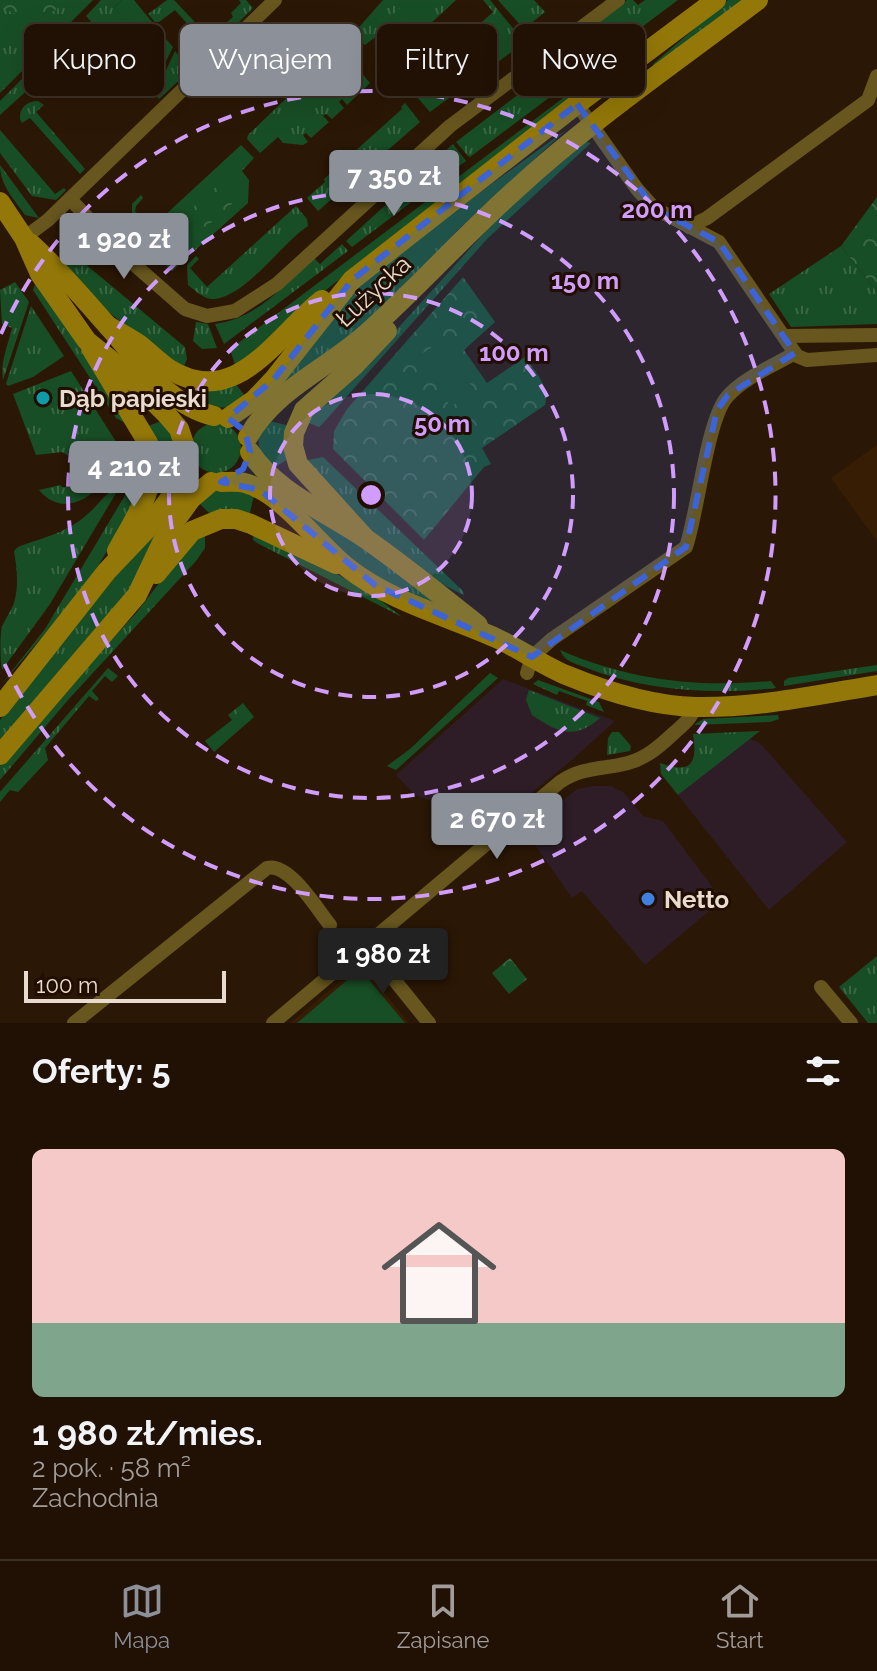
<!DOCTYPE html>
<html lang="pl">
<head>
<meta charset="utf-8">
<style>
  body { margin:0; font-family:Raleway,sans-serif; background:#2d1f13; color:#f1f3f6; height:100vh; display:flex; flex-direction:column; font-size:30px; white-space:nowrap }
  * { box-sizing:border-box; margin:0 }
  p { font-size:26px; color:#a29d9a }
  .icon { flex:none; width:44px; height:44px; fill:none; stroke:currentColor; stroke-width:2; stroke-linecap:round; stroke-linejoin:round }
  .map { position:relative; height:1023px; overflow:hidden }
  .drawer { display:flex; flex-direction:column; background:#201104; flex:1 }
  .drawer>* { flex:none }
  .banner { position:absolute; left:24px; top:24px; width:830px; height:72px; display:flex; gap:16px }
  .scale { position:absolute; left:24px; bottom:20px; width:202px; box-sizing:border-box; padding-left:8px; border:4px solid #e9dbd0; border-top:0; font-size:22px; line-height:28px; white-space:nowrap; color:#e9dbd0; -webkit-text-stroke:6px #210e00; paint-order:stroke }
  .price { position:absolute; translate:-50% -68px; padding:0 18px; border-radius:8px; background:#8c9099; color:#fff; font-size:26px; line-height:52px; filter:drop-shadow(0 2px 4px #0008) }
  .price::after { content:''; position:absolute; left:50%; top:48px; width:24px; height:18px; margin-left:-12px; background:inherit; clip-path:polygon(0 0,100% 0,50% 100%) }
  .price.current { background:#222; color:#fff }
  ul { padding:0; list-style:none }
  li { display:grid; align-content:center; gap:16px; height:424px; padding:0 32px }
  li+li { border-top:2px solid #3d3126 }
  li span { display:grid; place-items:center; height:248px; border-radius:12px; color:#555 }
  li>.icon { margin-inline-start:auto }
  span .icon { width:144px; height:144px; fill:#fffc; stroke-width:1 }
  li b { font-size:34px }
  h2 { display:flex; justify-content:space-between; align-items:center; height:96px; padding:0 32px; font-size:34px }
  .tag { padding:0 28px; border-radius:12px; background:#201104; box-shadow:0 8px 32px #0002,0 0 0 2px #3d3126; font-size:28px; line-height:72px }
  .tag.current { background:#8c9099; color:#fff }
  .tab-bar { display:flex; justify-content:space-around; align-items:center; height:112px; border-top:2px solid #3d3126; background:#201104; font-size:22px; color:#a29d9a }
  .tab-bar a { display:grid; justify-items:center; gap:4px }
  .tab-bar .current { color:#8c9099 }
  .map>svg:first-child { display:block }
  .commercial { fill:#2e1d27 }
  .built { fill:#361d04 }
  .grass { fill:url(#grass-tufts) }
  .park { fill:url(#park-crowns) }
  .pitch { fill:#184e25 }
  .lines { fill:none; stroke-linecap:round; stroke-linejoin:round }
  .street { stroke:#67561e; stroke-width:14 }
  .secondary { stroke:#937708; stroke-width:20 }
  .marked { fill:#3c63d7; fill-opacity:0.2; stroke:#3c63d7; stroke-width:6; stroke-dasharray:16 10; stroke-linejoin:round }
  .ring { fill:none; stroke:#d19dfd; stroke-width:4; stroke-dasharray:14 10 }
  .culture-dot { fill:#0f9aa8; stroke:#210e00; stroke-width:3 }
  .shop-dot { fill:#3f7fe0; stroke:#210e00; stroke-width:3 }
  .labels { text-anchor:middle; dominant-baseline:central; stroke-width:6; stroke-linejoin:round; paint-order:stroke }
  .street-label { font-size:24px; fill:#e9dbd0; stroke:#210e00 }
  .poi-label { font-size:24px; font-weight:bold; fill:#e9dbd0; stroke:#210e00; text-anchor:start }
  .centre { fill:#d19dfd; stroke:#210e00; stroke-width:4 }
  .ring-label { font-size:24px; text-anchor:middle; font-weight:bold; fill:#d19dfd; stroke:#210e00; stroke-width:6; stroke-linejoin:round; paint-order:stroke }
</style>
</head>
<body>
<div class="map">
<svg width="877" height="1023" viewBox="0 0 877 1023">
  <defs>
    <pattern id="grass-tufts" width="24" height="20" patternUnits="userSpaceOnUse" patternTransform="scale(2)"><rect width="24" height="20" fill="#184e25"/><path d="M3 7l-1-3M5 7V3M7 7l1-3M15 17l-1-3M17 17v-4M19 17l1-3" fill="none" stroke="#3a6744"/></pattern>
    <pattern id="park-crowns" width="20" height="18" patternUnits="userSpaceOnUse" patternTransform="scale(2)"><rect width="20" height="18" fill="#184e25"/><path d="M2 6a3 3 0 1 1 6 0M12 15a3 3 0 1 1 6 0" fill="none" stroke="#3a6744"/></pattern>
  </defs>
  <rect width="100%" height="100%" fill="#2b1705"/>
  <!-- commercial -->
  <g class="commercial">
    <path d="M503 679 615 721 573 759 494 824 415 795 396 775Z"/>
    <path d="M748 738 760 743 847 842 769 910 678 795Z"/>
    <path d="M593 786H611L623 792 643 816 663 821 722 900 645 965 582 891 572 898 525 831 577 789Z"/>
  </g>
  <!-- built -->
  <g class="built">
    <path d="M877 445V541L831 478Z"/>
    <path d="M361 964 409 1023H290Z"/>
  </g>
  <!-- grass -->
  <g class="grass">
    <path d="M0 0H93L0 93Z"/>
    <path d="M101 0H122L114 7 137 34 151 22 173 47 152 90 86 16Z"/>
    <path d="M167 0H174L208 36 212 45 189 51 201 39 175 10 159 22H155L148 14Z"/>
    <path d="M239 0H246L253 8 226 35H220L216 31 233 17 231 13 241 3Z"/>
    <path d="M383 0H456L388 63 385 61V54L394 45 382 32 365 45 353 34Z"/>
    <path d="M483 0H490L520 37 518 47 430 112 411 90 431 72 429 70 493 12Z"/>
    <path d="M498 0H534L545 12 524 29Z"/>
    <path d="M627 0H633L638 5 645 0H678L627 38 624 35 602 51 582 35 579 37Z"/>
    <path d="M728 0H747L655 69 653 64Z"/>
    <path d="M349 38 358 47 353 51 358 56 352 62 370 83 347 105 342 99 339 102 344 108 332 119 326 114 323 116 329 122 311 138 306 133 303 135 308 142 303 145 283 143 278 137 260 153 247 139 248 135Z"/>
    <path d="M572 41 591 66 560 90 540 65 546 61 553 68 572 53 567 46Z"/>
    <path d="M628 49 632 53 322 293 256 355 235 365 231 352 233 347Z"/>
    <path d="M175 51 185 63 187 73 159 99 155 94Z"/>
    <path d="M34 67V84L0 115V101Z"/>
    <path d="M535 69 554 94 470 157 468 156 456 142 536 81 531 74Z"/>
    <path d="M38 101 44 105 36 112 85 169 80 174 30 118 22 123 20 119C19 108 27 101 38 101Z"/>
    <path d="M405 103 420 122 318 211 307 198 325 182 324 179 402 109 401 107Z"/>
    <path d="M0 130 55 194 64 188 66 190 56 200 32 196 0 153Z"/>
    <path d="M566 130 459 229 365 330 283 390 280 380 349 293 490 185Z"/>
    <path d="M586 142 591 143 487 239 325 421 319 427 304 421 380 348 504 211Z"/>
    <path d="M453 144 466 161 352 247 346 241Z"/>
    <path d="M241 145 254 158 242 171 249 180 248 203 172 271 132 233V204L141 195 143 198 136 206 135 211 151 228Z"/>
    <path d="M0 165 39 218 25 215C14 199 0 185 0 165Z"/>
    <path d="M296 206 307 219 308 226C281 244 247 295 215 299 204 300 196 291 188 285L187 265 196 256 199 259 190 268 207 287Z"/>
    <path d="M342 244 348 251 224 344 215 324C257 319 284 285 314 258L320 264Z"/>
    <path d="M841 246 877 292V324L791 327 769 294Z"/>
    <path d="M72 253 185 347 187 359 182 371 89 296 62 264Z"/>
    <path d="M15 282 29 302 3 380C0 361 8 346 12 328L2 324 0 290Z"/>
    <path d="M36 282 128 421 123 422 116 418 33 290Z"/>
    <path d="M31 306 64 356 33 377 8 386 6 384Z"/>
    <path d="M196 322 208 324 217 348 202 349 193 341Z"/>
    <path d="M71 371 120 448C113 482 70 527 39 490L60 485 62 487H74L81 484C83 469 75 458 62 452L36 455 13 394Z"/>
    <path d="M235 383 248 400C224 413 210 407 185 399L190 386Z"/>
    <path d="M166 419C175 441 178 461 174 484L158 481 146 427Z"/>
    <path d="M265 420 290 426V458L270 470C259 448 253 443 265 420Z"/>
    <circle cx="216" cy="448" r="25"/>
    <path d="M323 457 463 591 464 595C414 574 337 504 303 461Z"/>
    <path d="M271 484 448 608 444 613 384 581 339 550Z"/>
    <path d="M119 488 50 604 2 670C0 659 0 635 2 626 6 618 11 611 14 603 19 586 17 568 14 551L18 547C46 536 67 534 91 511 100 503 107 490 119 488Z"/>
    <path d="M135 489 143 491 86 586 0 686 45 629 127 492Z"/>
    <path d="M215 490 255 491 249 517 212 516 200 504Z"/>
    <path d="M175 502 132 588 0 743V720Z"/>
    <path d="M254 530 367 590 402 617 259 544 253 540Z"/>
    <path d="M205 535V548L196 561 68 700 0 780V766L75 679 137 612 192 540Z"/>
    <path d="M560 650C628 680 697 688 771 681L776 688C712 695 645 691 584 667 574 663 564 661 560 650Z"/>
    <path d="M877 665V671L784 686V681L788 678Z"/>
    <path d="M108 668 118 676 112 682 105 676 92 691 99 699 96 701 89 696 45 748 48 760 18 792 10 790 0 802V792Z"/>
    <path d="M538 680 599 702 604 712 586 705 587 701 559 691 557 695 533 684Z"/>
    <path d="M529 690 600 718C575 740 558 733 532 715L526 700Z"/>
    <path d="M778 715 779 719 770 722 694 725 703 719Z"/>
    <path d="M760 731 678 795 661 774 660 763C690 774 698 765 693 734Z"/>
    <path d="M612 732H619L631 746 630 751 607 755 608 738Z"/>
    <path d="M877 956V1023H868L839 987Z"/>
  </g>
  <!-- park -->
  <g class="park">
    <path d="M0 0H68C49 20 21 22 0 5Z"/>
    <path d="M227 177 243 194 205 228 190 210Z"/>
    <path d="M877 197V292L841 246Z"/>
    <path d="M463 277 495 322 464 350 487 383 525 357C535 372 550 386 545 405L482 448 491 464 484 467 424 540 333 449 334 431 347 409Z"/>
    <path d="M490 673 498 678 396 770 387 766 410 749Z"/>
    <path d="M243 703 254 717 214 752 205 741 232 720 228 715Z"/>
    <path d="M510 958 527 979 509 994 492 973Z"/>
  </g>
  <!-- pitch -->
  <g class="pitch">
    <path d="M122 0H134L152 22 137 35 114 7Z"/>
    <path d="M409 0H419L426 9 403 29 391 16Z"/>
    <path d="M194 215 205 228 178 252 166 239Z"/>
    <path d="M441 341 474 389 451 407 416 358Z"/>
    <path d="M360 969 405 1023H297L303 1018Z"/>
  </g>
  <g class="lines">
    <!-- street -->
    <g class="street">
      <path d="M577 104 637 189 654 208 719 242 797 356 807 360 877 355"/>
      <path d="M70 199 121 253 185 309 207 316 235 311 277 284 450 126 618 0"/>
      <path d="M689 227 707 218 868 100 877 76"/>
      <path d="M24 238 48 220 275 0"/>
      <path d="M785 336 877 335"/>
      <path d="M527 673 532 657 552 639 686 547C698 512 707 420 727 397 743 378 773 366 795 353"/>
      <path d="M367 946 429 1023"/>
      <path d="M821 987 851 1023"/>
      <path d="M74 1023 267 868C289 862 317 909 330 925"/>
      <path d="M273 1023 560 782C584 766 602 770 628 763 647 758 661 745 675 732 683 725 693 717 694 707"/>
    </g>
    <!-- secondary -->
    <g class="secondary">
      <path d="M0 202 24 238 40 274 87 341 117 365 167 415 179 429 184 444"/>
      <path d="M30 243C58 268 82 297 107 325 138 359 167 405 214 416"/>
      <path d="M108 326C119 332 130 338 140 345 150 353 159 362 169 369 236 411 276 336 322 300"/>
      <path d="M91 348 148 443C161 485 136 515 117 551"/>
      <path d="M228 418 254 400 274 379 352 280 577 104 716 0"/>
      <path d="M248 437C274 390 327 369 366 334 417 288 463 237 514 191 590 121 676 62 758 0"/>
      <path d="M250 452C277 493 327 512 366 539 405 566 441 596 478 625"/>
      <path d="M221 482C229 482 238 481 245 483 284 494 317 544 348 568 391 602 447 616 496 638 520 649 542 665 566 675 605 691 653 706 696 707 757 708 817 695 877 685"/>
      <path d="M365 538 298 464 293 446 294 433 304 410 355 365 387 331"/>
      <path d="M156 574 192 531 221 519H236L251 524 336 564"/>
      <path d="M0 707 107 571 146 530 176 490 187 464"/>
      <path d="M0 755 137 595 167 532 191 499 211 482"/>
    </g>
  </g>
  <!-- marked area -->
  <path class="marked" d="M577 104 654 208 719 242 795 353 728 395 717 410 686 547 532 657 375 585 260 490 221 482 243 469 250 452 245 431 228 418 274 379 352 280Z"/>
  <!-- distance rings -->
  <circle cx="371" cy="495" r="101" fill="#d19dfd" fill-opacity=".12"/>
  <g class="ring">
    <circle cx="371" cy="495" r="101"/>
    <circle cx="371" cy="495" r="202"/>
    <circle cx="371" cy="495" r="303"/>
    <path d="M1 334A404 404 0 1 1 1 656"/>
  </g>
  <!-- markers -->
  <circle class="culture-dot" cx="43" cy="398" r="8"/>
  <circle class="shop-dot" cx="648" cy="899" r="8"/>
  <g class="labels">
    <!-- street labels -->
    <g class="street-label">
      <text transform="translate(373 291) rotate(-43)">Łużycka</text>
    </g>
    <!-- poi labels -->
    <g class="poi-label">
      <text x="59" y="398">Dąb papieski</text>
      <text x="664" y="899">Netto</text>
    </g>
  </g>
  <circle cx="371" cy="495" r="12" class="centre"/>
  <g class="ring-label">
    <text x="657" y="218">200 m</text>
    <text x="585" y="289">150 m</text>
    <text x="514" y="361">100 m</text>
    <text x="442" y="432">50 m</text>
  </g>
</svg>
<div class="scale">100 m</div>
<b class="price" style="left:394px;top:218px">7 350 zł</b>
<b class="price" style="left:124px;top:281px">1 920 zł</b>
<b class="price" style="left:134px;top:509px">4 210 zł</b>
<b class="price" style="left:497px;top:861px">2 670 zł</b>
<b class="price current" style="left:383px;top:996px">1 980 zł</b>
<div class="banner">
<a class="tag">Kupno</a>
<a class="tag current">Wynajem</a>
<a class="tag">Filtry</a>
<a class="tag">Nowe</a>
</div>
</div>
<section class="drawer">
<h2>Oferty: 5<svg class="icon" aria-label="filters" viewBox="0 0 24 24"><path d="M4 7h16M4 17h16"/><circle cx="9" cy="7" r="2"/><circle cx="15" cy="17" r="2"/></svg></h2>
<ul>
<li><span style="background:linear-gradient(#f6c9c9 70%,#7fa58c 0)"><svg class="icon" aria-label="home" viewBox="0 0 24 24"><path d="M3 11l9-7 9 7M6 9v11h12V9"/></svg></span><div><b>1 980 zł/mies.</b><p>2 pok. · 58 m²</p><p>Zachodnia</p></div></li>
</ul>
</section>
<nav class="tab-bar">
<a class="current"><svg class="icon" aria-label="map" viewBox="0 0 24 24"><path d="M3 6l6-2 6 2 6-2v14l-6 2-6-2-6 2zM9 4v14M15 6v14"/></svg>Mapa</a>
<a><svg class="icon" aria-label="saved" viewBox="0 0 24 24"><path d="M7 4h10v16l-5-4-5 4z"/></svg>Zapisane</a>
<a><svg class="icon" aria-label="home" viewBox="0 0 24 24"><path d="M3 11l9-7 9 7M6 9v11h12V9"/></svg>Start</a>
</nav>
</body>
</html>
